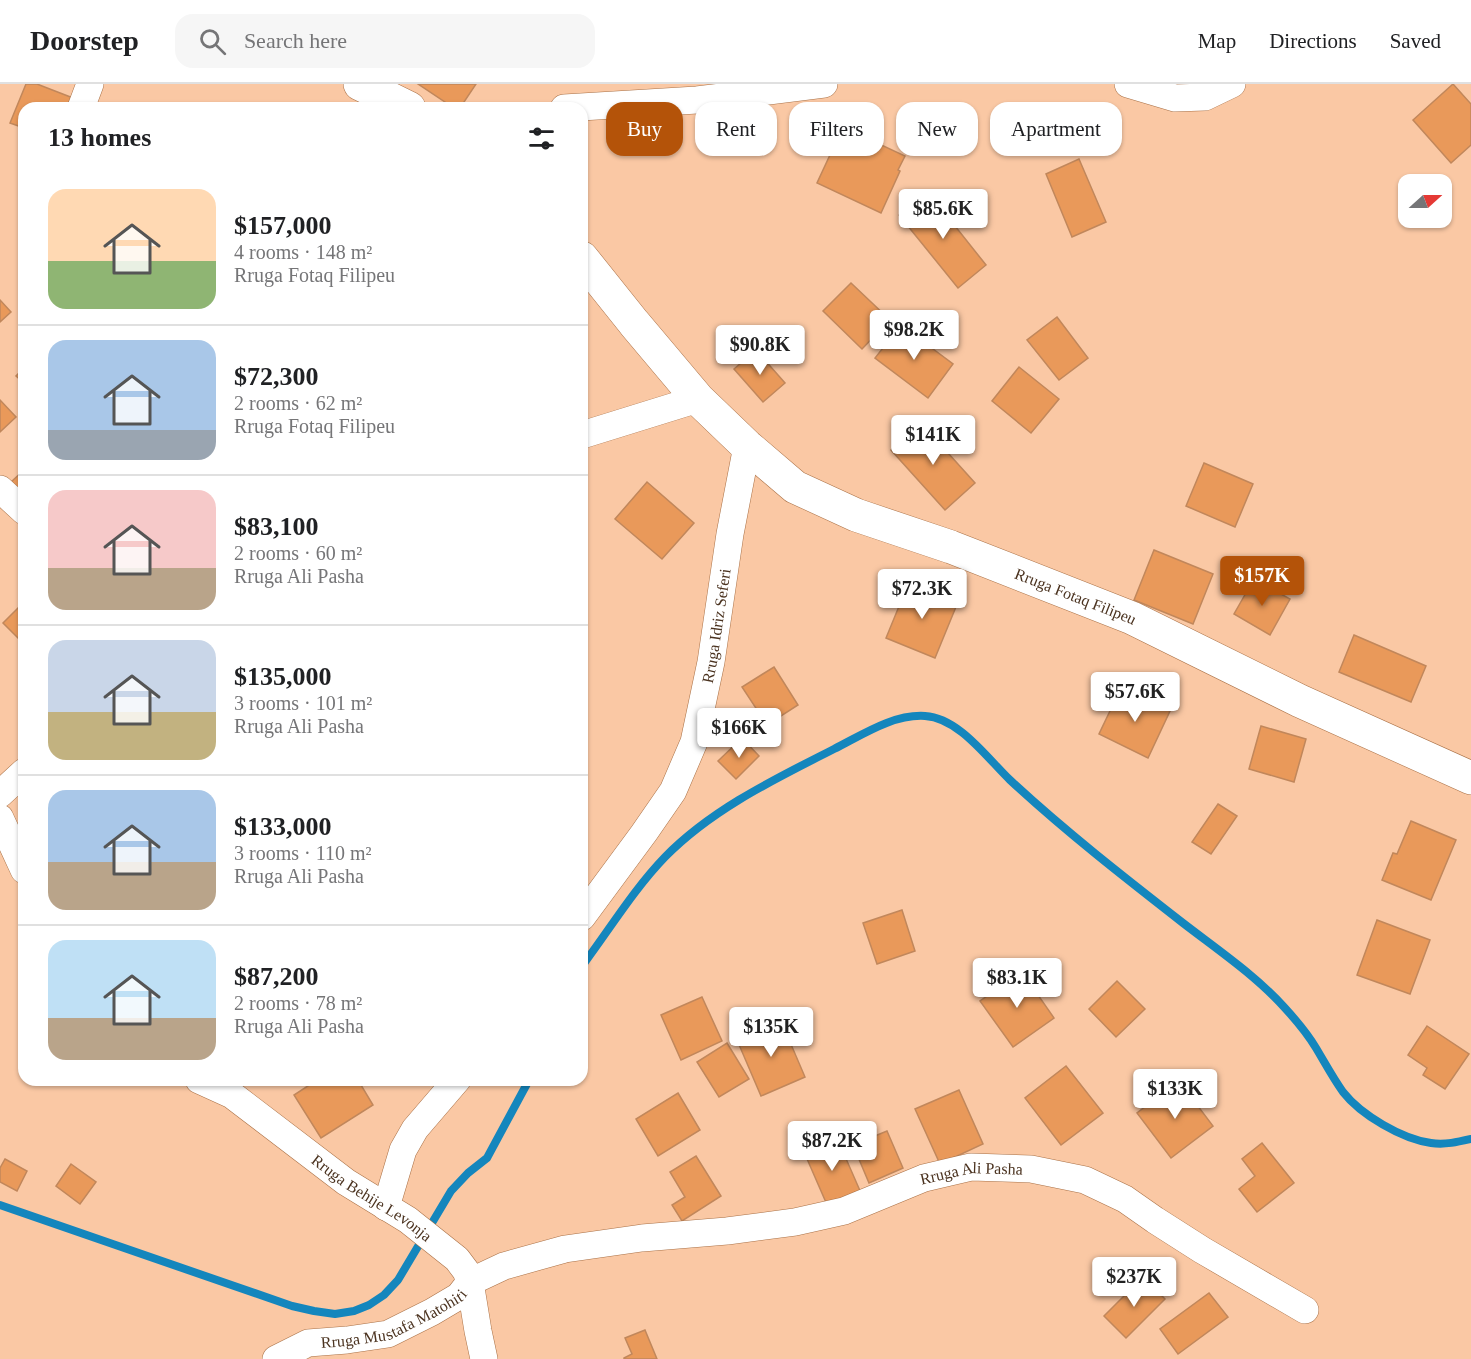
<!DOCTYPE html>
<html lang="en">
<head>
<meta charset="utf-8">
<style>
  body { margin:0; font-family:Georgia,serif; background:#f6f6f6; color:#202124; height:100vh; display:flex; flex-direction:column; font-size:22px; white-space:nowrap }
  * { box-sizing:border-box; margin:0 }
  p { font-size:20px; color:#757577 }
  .icon { flex:none; width:33px; height:33px; fill:none; stroke:currentColor; stroke-width:2; stroke-linecap:round; stroke-linejoin:round }
  .map { position:relative; flex:1; overflow:hidden }
  .drawer { position:absolute; left:18px; top:18px; width:570px; height:984px; display:flex; flex-direction:column; background:#fff; border-radius:18px; box-shadow:0 2px 4px #0004 }
  .drawer>* { flex:none }
  .top-card { position:absolute; left:606px; top:18px; width:570px; height:54px; display:flex; gap:12px }
  .needle { width:39px; rotate:69deg }
  .tools { position:absolute; left:1398px; top:90px; display:grid; gap:12px }
  .tools a { display:grid; place-items:center; width:54px; height:54px; border-radius:12px; background:#fff; box-shadow:0 2px 4px #0004; font-size:30px }
  .price { position:absolute; translate:-50% -51px; padding:0 14px; border-radius:6px; background:#fff; color:#222; font-size:20px; line-height:39px; filter:drop-shadow(0 2px 3px #0008) }
  .price::after { content:''; position:absolute; left:50%; top:36px; width:18px; height:14px; margin-left:-9px; background:inherit; clip-path:polygon(0 0,100% 0,50% 100%) }
  .price.current { background:#b45309; color:#fff }
  ul { padding:0; list-style:none }
  li { display:flex; align-items:center; gap:18px; height:150px; padding:0 30px }
  li+li { border-top:2px solid #e0e0e0 }
  li span { display:grid; place-items:center; flex:none; width:168px; height:120px; border-radius:18px; color:#555 }
  li>.icon { margin-inline-start:auto }
  span .icon { width:72px; height:72px; fill:#fffc; stroke-width:1 }
  li b { font-size:26px }
  h2 { display:flex; justify-content:space-between; align-items:center; height:72px; padding:0 30px; font-size:26px }
  .pill { padding:0 21px; border-radius:18px; background:#fff; box-shadow:0 2px 4px #0004; font-size:21px; line-height:54px }
  .pill.current { background:#b45309; color:#fff }
  header { display:flex; align-items:center; gap:36px; box-sizing:border-box; height:84px; padding:0 30px; background:#fff; border-bottom:2px solid #e0e0e0 }
  header strong { font-size:28px }
  nav { display:flex; gap:33px; margin-inline-start:auto; font-size:21px }
  .search { width:420px; height:54px; background:#f6f6f6; display:flex; align-items:center; gap:15px; box-sizing:border-box; padding:0 21px; border-radius:18px; color:#757577; font-size:22px }
  .map>svg:first-child { display:block }
  .lines { fill:none; stroke-linecap:round; stroke-linejoin:round }
  .stream { stroke:#1486bd; stroke-width:8 }
  .building { fill:#e9995a; stroke:#c1875b; stroke-width:1.5 }
  .minor-casing { stroke:#aa7146; stroke-width:28 }
  .secondary-casing { stroke:#aa7146; stroke-width:34 }
  .minor { stroke:#fff; stroke-width:27 }
  .secondary { stroke:#fff; stroke-width:33 }
  .labels { text-anchor:middle; dominant-baseline:central; stroke-width:5; stroke-linejoin:round; paint-order:stroke }
  .street-label { font-size:16px; fill:#4b3320; stroke:#fed8bd }
</style>
</head>
<body>
<header>
<strong>Doorstep</strong>
<div class="search"><svg class="icon" aria-label="search" viewBox="0 0 24 24"><circle cx="10" cy="10" r="6"/><path d="M15 15l6 6"/></svg>Search here</div>
<nav><a>Map</a><a>Directions</a><a>Saved</a></nav>
</header>
<div class="map">
<svg width="1471" height="1275" viewBox="0 0 1471 1275">
  <rect width="100%" height="100%" fill="#fac8a4"/>
  <g class="lines">
    <!-- stream -->
    <g class="stream">
      <path d="M582 884 585 878C611 843 635 804 665 773 712 725 775 695 834 665 862 651 893 630 925 632 959 634 987 674 1010 696 1065 747 1124 793 1183 839 1218 866 1255 891 1284 923 1296 936 1307 949 1316 964 1325 979 1333 994 1343 1008 1361 1031 1402 1055 1431 1059 1445 1061 1458 1058 1471 1055"/>
      <path d="M0 1121 292 1222 314 1227 335 1230 354 1227 369 1221 384 1211 398 1196 451 1107 468 1089 487 1074 529 996"/>
    </g>
  </g>
  <!-- building -->
  <g class="building">
    <path d="M26 0H37L73 14 69 24H24V44L10 39Z"/>
    <path d="M418 0H476L460 24H454Z"/>
    <path d="M1453 0 1471 20V61L1451 79 1413 36Z"/>
    <path d="M843 43 905 72 898 86 900 87 881 129 817 99Z"/>
    <path d="M1079 75 1106 138 1072 153 1046 90Z"/>
    <path d="M928 108 986 181 958 204 899 131Z"/>
    <path d="M851 199 890 236 862 265 823 227Z"/>
    <path d="M0 216 11 228 0 238Z"/>
    <path d="M1057 233 1088 274 1059 296 1027 256Z"/>
    <path d="M901 241 953 280 928 314 875 274Z"/>
    <path d="M756 266 785 299 763 318 734 285Z"/>
    <path d="M1019 283 1059 315 1031 349 992 317Z"/>
    <path d="M24 284V299L16 292Z"/>
    <path d="M0 316 16 333 0 348Z"/>
    <path d="M921 339 975 399 945 426 891 366Z"/>
    <path d="M1204 379 1253 400 1235 443 1186 422Z"/>
    <path d="M24 386V411L11 398Z"/>
    <path d="M647 398 694 439 662 475 615 435Z"/>
    <path d="M1154 466 1213 490 1193 540 1134 516Z"/>
    <path d="M1254 495 1290 515 1270 551 1234 530Z"/>
    <path d="M909 498 958 518 935 574 886 554Z"/>
    <path d="M24 518V560L3 539Z"/>
    <path d="M1354 551 1426 582 1411 618 1339 588Z"/>
    <path d="M774 583 798 621 767 641 742 603Z"/>
    <path d="M1121 604 1170 627 1148 674 1099 650Z"/>
    <path d="M1261 642 1306 655 1294 698 1249 685Z"/>
    <path d="M742 654 759 672 736 695 718 677Z"/>
    <path d="M1218 720 1237 732 1211 770 1192 758Z"/>
    <path d="M1411 737 1456 756 1431 816 1382 796 1393 769 1397 770Z"/>
    <path d="M902 826 915 867 877 880 863 839Z"/>
    <path d="M1377 836 1430 856 1410 910 1357 891Z"/>
    <path d="M1022 888 1054 934 1013 963 980 917Z"/>
    <path d="M1117 897 1145 925 1116 953 1089 925Z"/>
    <path d="M702 913 722 957 681 976 661 931Z"/>
    <path d="M781 937 805 993 761 1012 737 956Z"/>
    <path d="M1427 942 1469 970 1445 1005 1423 991 1427 984 1408 971Z"/>
    <path d="M727 959 749 995 719 1013 697 978Z"/>
    <path d="M1066 982 1103 1029 1061 1061 1025 1014Z"/>
    <path d="M317 996H358L373 1021 321 1054 294 1011Z"/>
    <path d="M1179 997 1213 1042 1171 1074 1137 1029Z"/>
    <path d="M959 1006 983 1060 940 1080 915 1025Z"/>
    <path d="M678 1009 700 1046 658 1072 636 1035Z"/>
    <path d="M887 1047 903 1084 869 1099 853 1061Z"/>
    <path d="M837 1054 861 1109 828 1123 804 1068Z"/>
    <path d="M1262 1059 1294 1099 1257 1128 1239 1105 1255 1092 1242 1075Z"/>
    <path d="M696 1072 721 1112 682 1137 672 1121 685 1113 670 1088Z"/>
    <path d="M5 1075 27 1087 17 1107 0 1098V1084Z"/>
    <path d="M71 1080 96 1098 80 1120 56 1102Z"/>
    <path d="M1143 1193 1165 1215 1126 1254 1104 1232Z"/>
    <path d="M1209 1209 1228 1233 1178 1270 1160 1245Z"/>
    <path d="M645 1246 657 1275H624V1274L632 1270 625 1254Z"/>
  </g>
  <g class="lines">
    <!-- minor casing -->
    <g class="minor-casing">
      <g id="minor">
        <path d="M1128 0 1175 14 1205 13 1232 0"/>
        <path d="M81 24 90 0"/>
        <path d="M564 24 697 16 824 0"/>
        <path d="M582 351 698 315"/>
        <path d="M0 405 24 427"/>
        <path d="M0 710 24 688"/>
        <path d="M0 734 24 786"/>
        <path id="s1" d="M582 833 644 749 673 707 694 658 711 578 730 450 747 362"/>
        <path id="s2" d="M199 996 232 1011 346 1098 408 1136 457 1175 466 1187 470 1198 478 1247 484 1275"/>
        <path d="M386 1123 403 1066 415 1045 457 996"/>
        <path id="s3" d="M276 1275 308 1259 347 1256 388 1250 432 1228 459 1212 470 1198 504 1182 565 1165 642 1154 727 1147 795 1138 844 1127 924 1094 971 1083 1031 1085 1085 1096 1125 1115 1155 1136 1202 1166 1305 1226"/>
      </g>
    </g>
    <!-- secondary casing -->
    <g class="secondary-casing">
      <g id="secondary">
        <path d="M360 0 409 24"/>
        <path id="s4" d="M582 174 634 239 698 315 747 362 795 403 856 431 951 463 1132 534 1300 617 1471 694"/>
      </g>
    </g>
    <!-- minor -->
    <use href="#minor" class="minor"/>
    <!-- secondary -->
    <use href="#secondary" class="secondary"/>
  </g>
  <g class="labels">
    <!-- street labels -->
    <g class="street-label">
      <text stroke="none"><textPath href="#s4" startOffset="615">Rruga Fotaq Filipeu</textPath></text>
      <text stroke="none"><textPath href="#s1" startOffset="327">Rruga Idriz Seferi</textPath></text>
      <text stroke="none"><textPath href="#s3" startOffset="732">Rruga Ali Pasha</textPath></text>
      <text stroke="none"><textPath href="#s2" startOffset="210">Rruga Behije Levonja</textPath></text>
      <text stroke="none"><textPath href="#s3" startOffset="126">Rruga Mustafa Matohiti</textPath></text>
    </g>
  </g>
</svg>
<div class="tools">
<a><svg class="needle" viewBox="-14 -14 28 28"><path d="M0-13l5 13h-10z" fill="#e53935"/><path d="M0 13l5-13h-10z" fill="#757577"/></svg></a>
</div>
<b class="price" style="left:943px;top:156px">$85.6K</b>
<b class="price" style="left:914px;top:277px">$98.2K</b>
<b class="price" style="left:760px;top:292px">$90.8K</b>
<b class="price" style="left:933px;top:382px">$141K</b>
<b class="price current" style="left:1262px;top:523px">$157K</b>
<b class="price" style="left:922px;top:536px">$72.3K</b>
<b class="price" style="left:1135px;top:639px">$57.6K</b>
<b class="price" style="left:739px;top:675px">$166K</b>
<b class="price" style="left:1017px;top:925px">$83.1K</b>
<b class="price" style="left:771px;top:974px">$135K</b>
<b class="price" style="left:1175px;top:1036px">$133K</b>
<b class="price" style="left:832px;top:1088px">$87.2K</b>
<b class="price" style="left:1134px;top:1224px">$237K</b>
<div class="top-card">
<a class="pill current">Buy</a>
<a class="pill">Rent</a>
<a class="pill">Filters</a>
<a class="pill">New</a>
<a class="pill">Apartment</a>
</div>
<section class="drawer">
<h2>13 homes<svg class="icon" aria-label="filters" viewBox="0 0 24 24"><path d="M4 7h16M4 17h16"/><circle cx="9" cy="7" r="2"/><circle cx="15" cy="17" r="2"/></svg></h2>
<ul>
<li><span style="background:linear-gradient(#ffd9b3 60%,#8fb573 0)"><svg class="icon" aria-label="home" viewBox="0 0 24 24"><path d="M3 11l9-7 9 7M6 9v11h12V9"/></svg></span><div><b>$157,000</b><p>4 rooms · 148 m²</p><p>Rruga Fotaq Filipeu</p></div></li>
<li><span style="background:linear-gradient(#a9c7e8 75%,#9aa5b1 0)"><svg class="icon" aria-label="home" viewBox="0 0 24 24"><path d="M3 11l9-7 9 7M6 9v11h12V9"/></svg></span><div><b>$72,300</b><p>2 rooms · 62 m²</p><p>Rruga Fotaq Filipeu</p></div></li>
<li><span style="background:linear-gradient(#f6c9c9 65%,#b9a48a 0)"><svg class="icon" aria-label="home" viewBox="0 0 24 24"><path d="M3 11l9-7 9 7M6 9v11h12V9"/></svg></span><div><b>$83,100</b><p>2 rooms · 60 m²</p><p>Rruga Ali Pasha</p></div></li>
<li><span style="background:linear-gradient(#c9d6e8 60%,#c2b280 0)"><svg class="icon" aria-label="home" viewBox="0 0 24 24"><path d="M3 11l9-7 9 7M6 9v11h12V9"/></svg></span><div><b>$135,000</b><p>3 rooms · 101 m²</p><p>Rruga Ali Pasha</p></div></li>
<li><span style="background:linear-gradient(#a9c7e8 60%,#b9a48a 0)"><svg class="icon" aria-label="home" viewBox="0 0 24 24"><path d="M3 11l9-7 9 7M6 9v11h12V9"/></svg></span><div><b>$133,000</b><p>3 rooms · 110 m²</p><p>Rruga Ali Pasha</p></div></li>
<li><span style="background:linear-gradient(#bfe0f5 65%,#b9a48a 0)"><svg class="icon" aria-label="home" viewBox="0 0 24 24"><path d="M3 11l9-7 9 7M6 9v11h12V9"/></svg></span><div><b>$87,200</b><p>2 rooms · 78 m²</p><p>Rruga Ali Pasha</p></div></li>
</ul>
</section>
</div>
</body>
</html>
